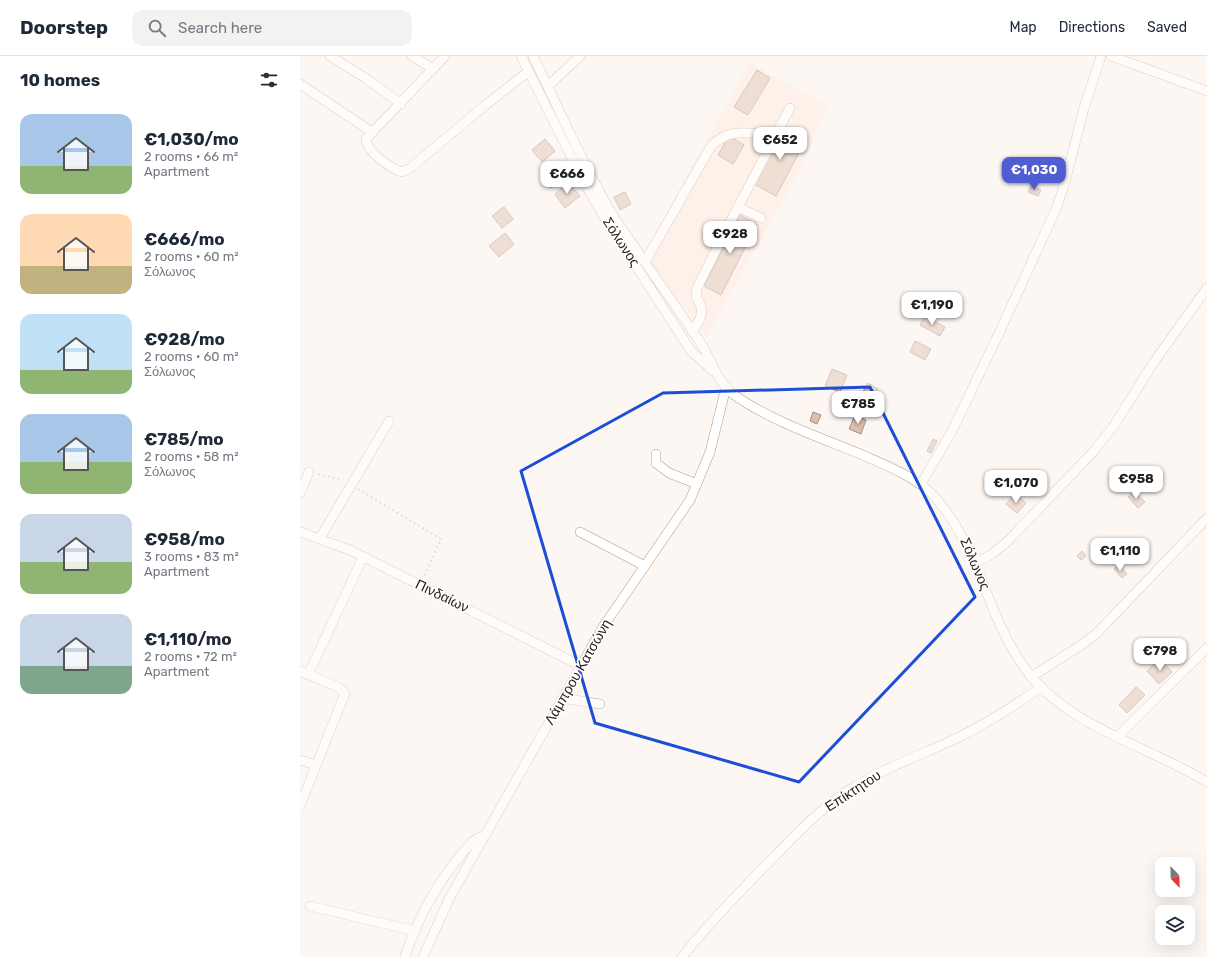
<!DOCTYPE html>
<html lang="en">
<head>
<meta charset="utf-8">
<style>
  body { margin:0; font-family:Rubik,sans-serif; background:#f2f2f3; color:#1f2937; height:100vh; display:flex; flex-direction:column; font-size:15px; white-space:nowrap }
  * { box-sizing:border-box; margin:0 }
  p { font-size:13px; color:#747a83 }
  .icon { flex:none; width:22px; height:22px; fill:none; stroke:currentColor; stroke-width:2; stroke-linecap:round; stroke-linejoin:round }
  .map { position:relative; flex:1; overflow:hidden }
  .sheet { display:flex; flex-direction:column; background:#fff; width:300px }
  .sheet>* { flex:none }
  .needle { width:26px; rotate:157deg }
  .controls { position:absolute; left:855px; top:801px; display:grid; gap:8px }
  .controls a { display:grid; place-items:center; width:40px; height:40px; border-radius:8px; background:#fff; box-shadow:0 4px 16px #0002; font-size:20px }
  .price { position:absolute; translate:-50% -34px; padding:0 9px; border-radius:8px; background:#fff; color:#222; font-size:13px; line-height:26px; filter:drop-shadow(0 1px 2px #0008) }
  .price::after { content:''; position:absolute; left:50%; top:24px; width:12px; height:9px; margin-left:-6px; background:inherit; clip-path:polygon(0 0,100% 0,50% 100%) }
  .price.current { background:#505cd2; color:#fff }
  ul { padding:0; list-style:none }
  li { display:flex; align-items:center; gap:12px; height:100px; padding:0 20px }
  li span { display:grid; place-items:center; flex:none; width:112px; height:80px; border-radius:12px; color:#555 }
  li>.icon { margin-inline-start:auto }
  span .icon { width:48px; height:48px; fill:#fffc; stroke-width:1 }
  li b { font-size:17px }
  h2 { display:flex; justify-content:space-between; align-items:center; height:48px; padding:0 20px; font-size:17px }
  header { display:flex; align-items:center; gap:24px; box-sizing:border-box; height:56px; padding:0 20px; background:#fff; border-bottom:1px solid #e0e1e3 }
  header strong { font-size:19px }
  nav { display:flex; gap:22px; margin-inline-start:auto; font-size:14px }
  .search { width:280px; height:36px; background:#f2f2f3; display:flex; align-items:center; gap:10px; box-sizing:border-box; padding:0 14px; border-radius:12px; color:#747a83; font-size:15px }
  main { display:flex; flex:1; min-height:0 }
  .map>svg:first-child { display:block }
  .built { fill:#ffe8db }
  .building { fill:#dbbead; stroke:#a98e7e }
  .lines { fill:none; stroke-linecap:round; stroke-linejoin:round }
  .minor-casing { stroke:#b79b8b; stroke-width:10 }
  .path { stroke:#bab3af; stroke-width:1.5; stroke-dasharray:2 3; stroke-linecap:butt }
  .minor { stroke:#fff; stroke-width:9 }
  .marked { fill:none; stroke:#1d4ed8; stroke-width:3; stroke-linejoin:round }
  .labels { text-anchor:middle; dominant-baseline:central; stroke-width:3.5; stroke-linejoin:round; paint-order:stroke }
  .street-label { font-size:14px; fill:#2b211a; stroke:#fff }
</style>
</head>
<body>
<header>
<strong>Doorstep</strong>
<div class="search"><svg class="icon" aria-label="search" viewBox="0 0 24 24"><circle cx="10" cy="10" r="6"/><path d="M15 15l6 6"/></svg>Search here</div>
<nav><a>Map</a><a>Directions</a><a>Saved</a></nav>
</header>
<main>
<section class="sheet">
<h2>10 homes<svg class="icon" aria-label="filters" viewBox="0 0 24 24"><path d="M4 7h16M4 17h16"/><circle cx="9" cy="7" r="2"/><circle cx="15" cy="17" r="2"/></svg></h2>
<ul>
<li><span style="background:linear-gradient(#a9c7e8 65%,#8fb573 0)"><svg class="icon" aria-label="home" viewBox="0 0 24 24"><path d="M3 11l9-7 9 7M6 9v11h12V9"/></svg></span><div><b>€1,030/mo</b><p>2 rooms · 66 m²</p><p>Apartment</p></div></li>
<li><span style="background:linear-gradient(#ffd9b3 65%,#c2b280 0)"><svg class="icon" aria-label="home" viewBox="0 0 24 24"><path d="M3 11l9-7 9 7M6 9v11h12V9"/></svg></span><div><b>€666/mo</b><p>2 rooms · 60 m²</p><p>Σόλωνος</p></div></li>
<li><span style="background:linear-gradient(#bfe0f5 70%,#8fb573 0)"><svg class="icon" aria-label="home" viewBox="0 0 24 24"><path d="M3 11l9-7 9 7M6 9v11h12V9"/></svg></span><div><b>€928/mo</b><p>2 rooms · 60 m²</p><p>Σόλωνος</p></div></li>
<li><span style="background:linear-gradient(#a9c7e8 60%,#8fb573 0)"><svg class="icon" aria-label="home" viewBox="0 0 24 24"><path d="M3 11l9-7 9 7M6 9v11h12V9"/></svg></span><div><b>€785/mo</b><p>2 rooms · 58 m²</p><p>Σόλωνος</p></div></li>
<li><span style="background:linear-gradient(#c9d6e8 60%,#8fb573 0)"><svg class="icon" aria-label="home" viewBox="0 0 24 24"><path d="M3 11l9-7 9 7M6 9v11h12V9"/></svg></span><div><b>€958/mo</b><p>3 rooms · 83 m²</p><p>Apartment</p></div></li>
<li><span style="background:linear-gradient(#c9d6e8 65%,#7fa58c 0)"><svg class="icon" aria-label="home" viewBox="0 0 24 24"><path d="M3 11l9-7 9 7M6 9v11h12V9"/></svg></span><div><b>€1,110/mo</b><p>2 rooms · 72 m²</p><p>Apartment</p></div></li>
</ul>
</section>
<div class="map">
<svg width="907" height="901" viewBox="0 0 907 901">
  <rect width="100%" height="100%" fill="#fdf7f4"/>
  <!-- built -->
  <path class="built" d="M449 6 528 49 496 122 406 281 345 197Z"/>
  <!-- building -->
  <g class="building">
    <path d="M457 14 470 22 448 59 434 51Z"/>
    <path d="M484 70 507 82 476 140 454 128Z"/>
    <path d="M429 80 444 89 433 108 418 99Z"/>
    <path d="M245 83 255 95 242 106 232 94Z"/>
    <path d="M261 107 269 118 251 132 242 121Z"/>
    <path d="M269 127 280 140 265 152 255 138Z"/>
    <path d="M731 130 741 134 738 140 728 136Z"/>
    <path d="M325 136 331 148 320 154 314 141Z"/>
    <path d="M204 151 213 163 202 172 192 160Z"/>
    <path d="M440 159 457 168 421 239 404 230Z"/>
    <path d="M205 177 214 188 199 201 189 190Z"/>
    <path d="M625 260 645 271 640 280 620 269Z"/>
    <path d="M615 285 631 293 625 304 610 296Z"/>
    <path d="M532 313 547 319 540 336 525 330Z"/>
    <path d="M568 327 578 333 571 345 561 339Z"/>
    <path d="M513 356 521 359 517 368 510 365Z"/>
    <path d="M555 359 566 364 561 378 549 373Z"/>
    <path d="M633 383 637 385 631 397 627 395Z"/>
    <path d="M834 435 845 446 838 452 828 441Z"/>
    <path d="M715 438 726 447 717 457 706 448Z"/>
    <path d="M782 495 786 500 781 504 777 500Z"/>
    <path d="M819 509 827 518 822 522 814 513Z"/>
    <path d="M860 603 872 616 859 628 847 615Z"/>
    <path d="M836 631 845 639 827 657 819 649Z"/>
  </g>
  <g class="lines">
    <!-- minor casing -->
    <g class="minor-casing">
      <g id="minor">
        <path d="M30 0 67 23 101 48"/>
        <path d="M112 0 133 13"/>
        <path d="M145 0 66 83V86C71 98 89 111 101 116L109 113 183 51 229 15"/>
        <path d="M221 0 286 130 303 159 391 295 413 315"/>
        <path d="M233 0C258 51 281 104 309 153 320 171 333 188 344 205 363 232 382 259 400 286 413 306 417 328 437 341 476 367 522 382 565 400 588 410 613 420 632 438 679 487 685 557 724 611 766 671 847 689 907 726"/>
        <path d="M811 0 907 35"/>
        <path d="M0 28 72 76"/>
        <path d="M248 30 280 0"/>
        <path d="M438 151 461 162"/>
        <path d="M345 206 411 90C431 70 451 78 476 80"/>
        <path d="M392 276C401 264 406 254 396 241L397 232 426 174 490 52"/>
        <path d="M356 398V407L369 417 397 428"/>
        <path d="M621 428 652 375 700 275 757 151 765 126 784 52 801 0"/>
        <path d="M0 437 9 416"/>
        <path d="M0 476 50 494 281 610"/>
        <path d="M280 476 345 510"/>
        <path d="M20 482 89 365"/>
        <path d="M676 507 692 498 708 485 793 396 813 371 854 306 907 232"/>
        <path d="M0 615 38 631 45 637 0 750"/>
        <path d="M8 619 63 501"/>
        <path d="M731 621 783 588 797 577 907 462"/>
        <path d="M262 642 300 648"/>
        <path d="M818 680 907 592"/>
        <path d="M0 704 16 709"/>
        <path d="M10 850 115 875"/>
        <path d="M105 901C119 857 142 819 172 786L178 782 185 780"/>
        <path d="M123 901 150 841 303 571 390 444 410 396 426 331"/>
        <path d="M382 901C410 866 441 834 472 803 496 778 520 753 549 734 582 713 618 700 653 684 684 669 713 651 741 631"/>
      </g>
    </g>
    <!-- path -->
    <g class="path">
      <path d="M18 418 43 424"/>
      <path d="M58 433 141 483 124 521"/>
    </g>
    <!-- minor -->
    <use href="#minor" class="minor"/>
  </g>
  <!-- marked area -->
  <path d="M0 0H907V901H0ZM570 331 675 541 499 726 295 667 221 415 363 337Z" fill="#fdf7f4" fill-opacity=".55" fill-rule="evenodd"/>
  <path class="marked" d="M570 331 675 541 499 726 295 667 221 415 363 337Z"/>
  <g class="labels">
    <!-- street labels -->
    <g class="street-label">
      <text transform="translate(321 186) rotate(57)">Σόλωνος</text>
      <text transform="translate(675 508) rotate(67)">Σόλωνος</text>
      <text transform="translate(142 540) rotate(26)">Πινδαίων</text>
      <text transform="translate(278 616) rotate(-60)">Λάμπρου Κατσώνη</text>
      <text transform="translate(553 735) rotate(-33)">Επίκτητου</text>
    </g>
  </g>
</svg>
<div class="controls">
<a><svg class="needle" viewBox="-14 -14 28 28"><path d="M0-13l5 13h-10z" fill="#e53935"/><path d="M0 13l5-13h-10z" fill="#747a83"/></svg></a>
<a><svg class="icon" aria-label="layers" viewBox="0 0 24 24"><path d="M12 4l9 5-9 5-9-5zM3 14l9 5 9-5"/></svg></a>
</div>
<b class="price" style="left:480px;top:105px">€652</b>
<b class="price current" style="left:734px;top:135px">€1,030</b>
<b class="price" style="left:267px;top:139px">€666</b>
<b class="price" style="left:430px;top:199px">€928</b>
<b class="price" style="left:632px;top:270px">€1,190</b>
<b class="price" style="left:558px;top:369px">€785</b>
<b class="price" style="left:836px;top:444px">€958</b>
<b class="price" style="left:716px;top:448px">€1,070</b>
<b class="price" style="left:820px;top:516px">€1,110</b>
<b class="price" style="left:860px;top:616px">€798</b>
</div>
</main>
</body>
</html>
